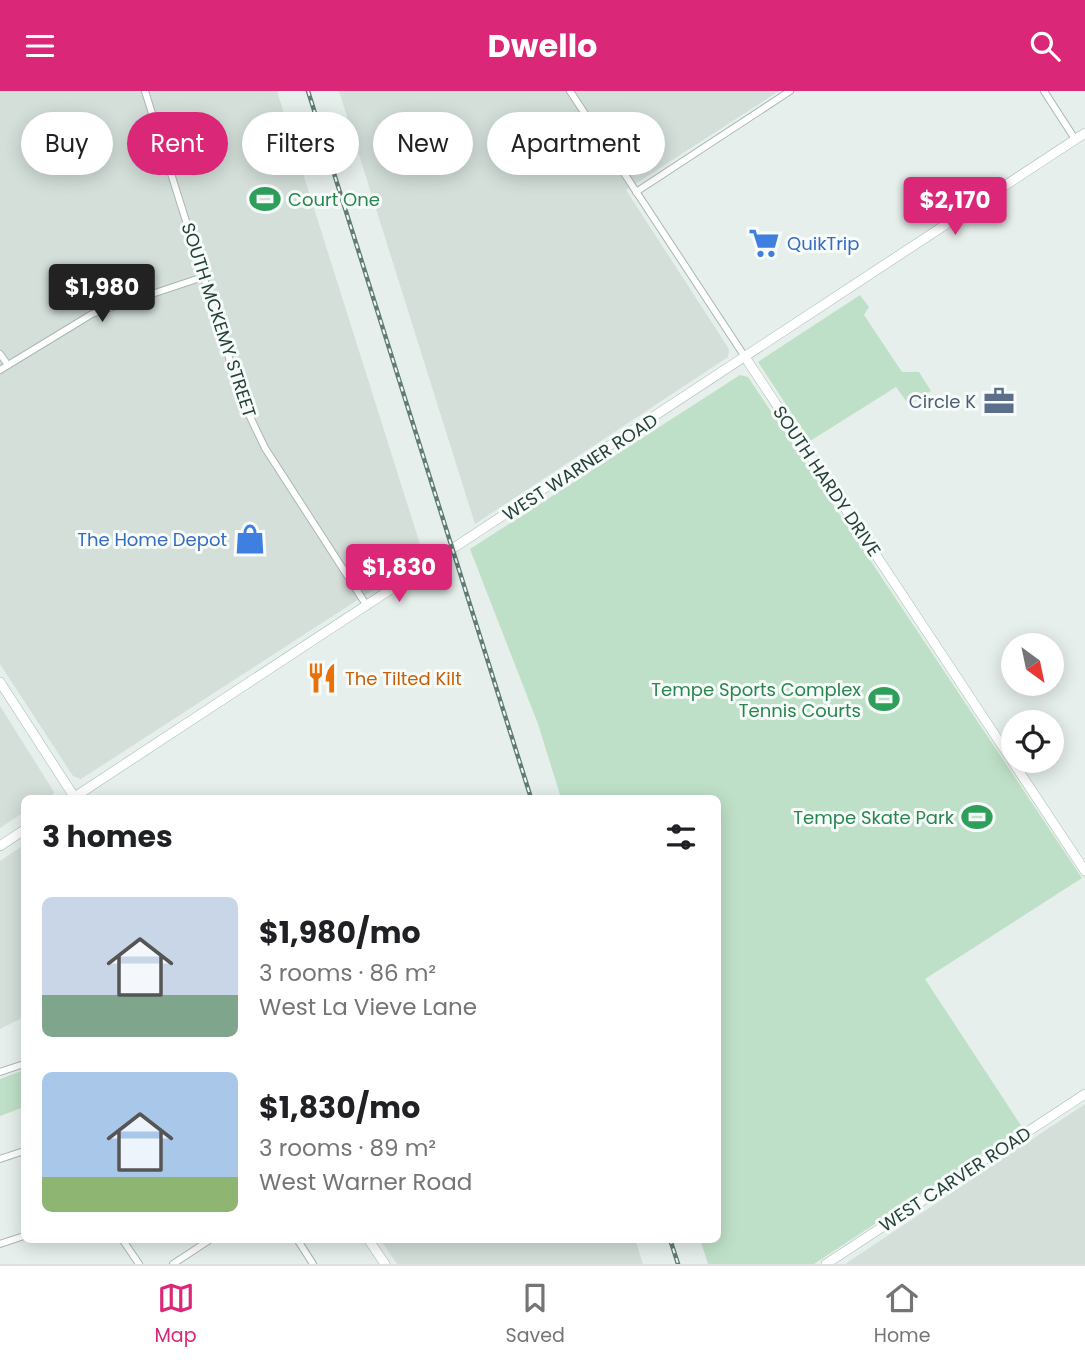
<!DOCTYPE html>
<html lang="en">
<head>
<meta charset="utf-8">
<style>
  body { margin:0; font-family:Poppins,sans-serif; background:#f6f6f6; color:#202124; height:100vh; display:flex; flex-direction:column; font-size:26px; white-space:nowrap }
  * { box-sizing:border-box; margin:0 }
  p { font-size:23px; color:#757577 }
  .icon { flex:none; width:38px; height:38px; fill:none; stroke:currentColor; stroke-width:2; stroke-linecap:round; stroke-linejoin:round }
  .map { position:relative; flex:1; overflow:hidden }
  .panel { position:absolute; left:21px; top:704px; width:700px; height:448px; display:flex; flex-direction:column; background:#fff; border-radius:10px; box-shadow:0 4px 18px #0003 }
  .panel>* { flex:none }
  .hud { position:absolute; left:21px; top:21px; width:700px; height:63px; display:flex; gap:14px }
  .needle { width:46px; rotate:147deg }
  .buttons { position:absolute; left:1001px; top:542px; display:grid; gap:14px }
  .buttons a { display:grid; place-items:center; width:63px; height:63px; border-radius:50%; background:#fff; box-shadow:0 4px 18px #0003; font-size:35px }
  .price { position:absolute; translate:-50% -60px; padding:0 16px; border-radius:7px; background:#db2777; color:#fff; font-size:23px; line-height:46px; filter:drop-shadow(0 2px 4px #0008) }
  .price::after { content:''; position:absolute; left:50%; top:42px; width:21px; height:16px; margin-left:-10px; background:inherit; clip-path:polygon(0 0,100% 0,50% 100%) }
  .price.current { background:#222; color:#fff }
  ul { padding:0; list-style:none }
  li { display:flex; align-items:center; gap:21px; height:175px; padding:0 21px }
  li span { display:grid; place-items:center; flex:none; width:196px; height:140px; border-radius:10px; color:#555 }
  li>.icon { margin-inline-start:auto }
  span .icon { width:84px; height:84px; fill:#fffc; stroke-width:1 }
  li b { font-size:30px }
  h2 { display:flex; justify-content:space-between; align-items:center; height:84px; padding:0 21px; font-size:30px }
  .chip { padding:0 24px; border-radius:32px; background:#fff; box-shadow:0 4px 18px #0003; font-size:24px; line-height:63px }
  .chip.current { background:#db2777; color:#fff }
  header { display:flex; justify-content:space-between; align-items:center; height:91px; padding:0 21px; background:#db2777; color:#fff; font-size:32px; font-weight:700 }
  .menu { display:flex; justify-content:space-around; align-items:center; height:98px; border-top:2px solid #e0e0e0; background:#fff; font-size:19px; color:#757577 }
  .menu a { display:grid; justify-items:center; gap:4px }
  .menu .current { color:#db2777 }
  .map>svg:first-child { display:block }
  .built { fill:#d4dfda }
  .green { fill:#bfe0c8 }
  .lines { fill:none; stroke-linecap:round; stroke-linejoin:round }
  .street-casing { stroke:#a8b8b2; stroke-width:8 }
  .secondary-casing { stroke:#a4bbb3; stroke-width:10 }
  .street { stroke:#fff; stroke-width:6 }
  .secondary { stroke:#fff; stroke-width:9 }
  .rail-casing { stroke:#5f7d75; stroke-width:4.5 }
  .rail { stroke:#f7fbf9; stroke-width:2; stroke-dasharray:5; stroke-linecap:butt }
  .labels { text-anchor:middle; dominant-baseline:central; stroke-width:6; stroke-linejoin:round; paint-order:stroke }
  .leisure-label { font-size:18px; fill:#27864d; stroke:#f7fbf9; text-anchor:end }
  .shop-label { font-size:18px; fill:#366cbe; stroke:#f7fbf9; text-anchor:start }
  .street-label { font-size:18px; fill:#24423a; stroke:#f7fbf9 }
  .service-label { font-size:18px; fill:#4e5e75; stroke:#f7fbf9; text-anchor:end }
  .food-label { font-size:18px; fill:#c56008; stroke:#f7fbf9; text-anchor:start }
</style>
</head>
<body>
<header><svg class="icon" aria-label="menu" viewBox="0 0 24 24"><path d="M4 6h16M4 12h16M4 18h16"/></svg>Dwello<svg class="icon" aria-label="search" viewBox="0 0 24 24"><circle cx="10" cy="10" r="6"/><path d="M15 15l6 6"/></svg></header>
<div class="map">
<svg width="1085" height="1173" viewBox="0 0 1085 1173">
  <rect width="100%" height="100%" fill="#e6efeb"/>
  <!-- built -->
  <g class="built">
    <path d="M0 0H277L424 466 81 688 73 685 0 573Z"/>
    <path d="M339 0H779L626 99 729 258 728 266 475 433Z"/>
    <path d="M0 615 54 701 51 707H24V721L0 737Z"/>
    <path d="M24 754V926L0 938V770Z"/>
    <path d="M1085 1013V1173H845Z"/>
    <path d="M380 1148H635L643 1173H397Z"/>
  </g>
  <!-- green -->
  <g class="green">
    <path d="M860 204 869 216 864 224 902 281H919L931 300 909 314 896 296 810 350 758 271Z"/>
    <path d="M740 284 748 286 1082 787 925 888 1022 1036 814 1173H708L700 1148H718V707H561L538 633 470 458Z"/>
    <path d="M24 979V1016L0 1025V988Z"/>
  </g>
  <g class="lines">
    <!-- street casing -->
    <g class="street-casing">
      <g id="street">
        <path d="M145 0 243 311 265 357 367 515"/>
        <path d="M570 0 745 266"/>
        <path d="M1044 0 1075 48"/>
        <path d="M636 101 790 0"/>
        <path d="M0 263 8 274"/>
        <path d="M0 279 92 223 203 186"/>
        <path d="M0 981 24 973"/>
        <path d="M0 1068 24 1060"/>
        <path d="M122 1148 139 1173"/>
        <path d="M297 1148 313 1173"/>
        <path d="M0 1153 24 1145"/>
        <path d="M173 1173 211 1148"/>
      </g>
    </g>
    <!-- secondary casing -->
    <g class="secondary-casing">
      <g id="secondary">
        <path d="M745 266 1085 780"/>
        <path d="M0 591 75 707"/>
        <path d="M73 707 1085 42"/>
        <path d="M0 755 24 739"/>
        <path d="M368 1148 385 1173"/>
        <path d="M826 1173 1085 1003"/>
      </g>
    </g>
    <!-- street -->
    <use href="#street" class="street"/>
    <!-- secondary -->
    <use href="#secondary" class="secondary"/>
    <!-- rail casing -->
    <g class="rail-casing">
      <g id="rail">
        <path d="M308 0 531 707"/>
        <path d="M670 1148 678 1173"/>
      </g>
    </g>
    <!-- rail -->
    <use href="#rail" class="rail"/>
  </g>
  <!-- icons -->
  <defs>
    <g id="stadium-bare" transform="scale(2.415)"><path d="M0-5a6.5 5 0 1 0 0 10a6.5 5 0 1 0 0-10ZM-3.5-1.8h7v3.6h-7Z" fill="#2e9e5b" stroke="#f7fbf9" stroke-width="2.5" paint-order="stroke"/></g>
    <g id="supermarket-bare" transform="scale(2.415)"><path d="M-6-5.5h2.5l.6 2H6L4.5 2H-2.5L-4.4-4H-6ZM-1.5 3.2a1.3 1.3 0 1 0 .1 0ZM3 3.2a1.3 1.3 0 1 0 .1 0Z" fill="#3f7fe0" stroke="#f7fbf9" stroke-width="2.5" paint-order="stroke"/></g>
    <g id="office-bare" transform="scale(2.415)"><path d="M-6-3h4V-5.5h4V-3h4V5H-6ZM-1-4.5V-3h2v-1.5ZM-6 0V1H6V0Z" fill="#5c6f8a" stroke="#f7fbf9" stroke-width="2.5" paint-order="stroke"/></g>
    <g id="shop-bare" transform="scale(2.415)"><path d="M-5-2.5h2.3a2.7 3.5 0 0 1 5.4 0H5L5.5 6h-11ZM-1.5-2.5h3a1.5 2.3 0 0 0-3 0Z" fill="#3f7fe0" stroke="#f7fbf9" stroke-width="2.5" paint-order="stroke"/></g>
    <g id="restaurant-bare" transform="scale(2.415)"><path d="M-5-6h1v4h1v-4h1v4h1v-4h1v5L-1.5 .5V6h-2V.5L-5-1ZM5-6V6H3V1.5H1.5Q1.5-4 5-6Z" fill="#e8710a" stroke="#f7fbf9" stroke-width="2.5" paint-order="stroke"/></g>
  </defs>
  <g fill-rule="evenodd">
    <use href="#stadium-bare" x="265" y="108"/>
    <use href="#supermarket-bare" x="764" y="152"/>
    <use href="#office-bare" x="999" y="310"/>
    <use href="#shop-bare" x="250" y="448"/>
    <use href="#restaurant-bare" x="322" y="587"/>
    <use href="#stadium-bare" x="884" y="608"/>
    <use href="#stadium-bare" x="977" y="726"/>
  </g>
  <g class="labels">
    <!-- leisure labels -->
    <g class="leisure-label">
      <text x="288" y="108" text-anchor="start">Court One</text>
      <text x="861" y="598">Tempe Sports Complex<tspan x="861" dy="21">Tennis Courts</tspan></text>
      <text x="954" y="726">Tempe Skate Park</text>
    </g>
    <!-- shop labels -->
    <g class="shop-label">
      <text x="787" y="152">QuikTrip</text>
      <text x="227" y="448" text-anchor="end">The Home Depot</text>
    </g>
    <!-- street labels -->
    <g class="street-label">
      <text transform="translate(219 229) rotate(72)">SOUTH MCKEMY STREET</text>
      <text transform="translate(580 376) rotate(-33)">WEST WARNER ROAD</text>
      <text transform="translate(827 390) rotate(56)">SOUTH HARDY DRIVE</text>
      <text transform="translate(955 1088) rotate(-33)">WEST CARVER ROAD</text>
    </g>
    <!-- service labels -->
    <g class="service-label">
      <text x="976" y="310">Circle K</text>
    </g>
    <!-- food labels -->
    <g class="food-label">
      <text x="345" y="587">The Tilted Kilt</text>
    </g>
  </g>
</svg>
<div class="buttons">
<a><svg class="needle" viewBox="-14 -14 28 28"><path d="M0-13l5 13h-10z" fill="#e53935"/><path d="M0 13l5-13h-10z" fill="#757577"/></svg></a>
<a><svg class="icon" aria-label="locate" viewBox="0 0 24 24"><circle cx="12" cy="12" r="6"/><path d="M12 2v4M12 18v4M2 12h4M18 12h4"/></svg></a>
</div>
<b class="price" style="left:955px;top:146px">$2,170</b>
<b class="price current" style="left:102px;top:233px">$1,980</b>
<b class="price" style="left:399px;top:513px">$1,830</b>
<div class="hud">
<a class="chip">Buy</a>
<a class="chip current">Rent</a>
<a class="chip">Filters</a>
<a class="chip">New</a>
<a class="chip">Apartment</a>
</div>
<section class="panel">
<h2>3 homes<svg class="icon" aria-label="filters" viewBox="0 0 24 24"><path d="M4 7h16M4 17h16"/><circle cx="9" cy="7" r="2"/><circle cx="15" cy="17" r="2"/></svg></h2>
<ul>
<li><span style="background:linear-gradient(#c9d6e8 70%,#7fa58c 0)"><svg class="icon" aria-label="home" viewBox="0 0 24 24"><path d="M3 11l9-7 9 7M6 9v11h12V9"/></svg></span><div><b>$1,980/mo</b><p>3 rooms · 86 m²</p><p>West La Vieve Lane</p></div></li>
<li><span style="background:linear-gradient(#a9c7e8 75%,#8fb573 0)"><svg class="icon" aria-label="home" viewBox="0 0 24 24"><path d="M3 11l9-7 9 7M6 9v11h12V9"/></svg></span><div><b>$1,830/mo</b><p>3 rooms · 89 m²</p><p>West Warner Road</p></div></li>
</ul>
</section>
</div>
<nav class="menu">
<a class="current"><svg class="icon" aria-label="map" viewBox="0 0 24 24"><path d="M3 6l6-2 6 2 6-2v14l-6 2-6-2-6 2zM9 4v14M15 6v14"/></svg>Map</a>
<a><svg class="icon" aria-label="saved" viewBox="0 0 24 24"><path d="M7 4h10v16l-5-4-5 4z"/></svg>Saved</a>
<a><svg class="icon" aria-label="home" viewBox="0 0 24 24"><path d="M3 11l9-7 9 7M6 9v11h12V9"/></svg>Home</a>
</nav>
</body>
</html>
